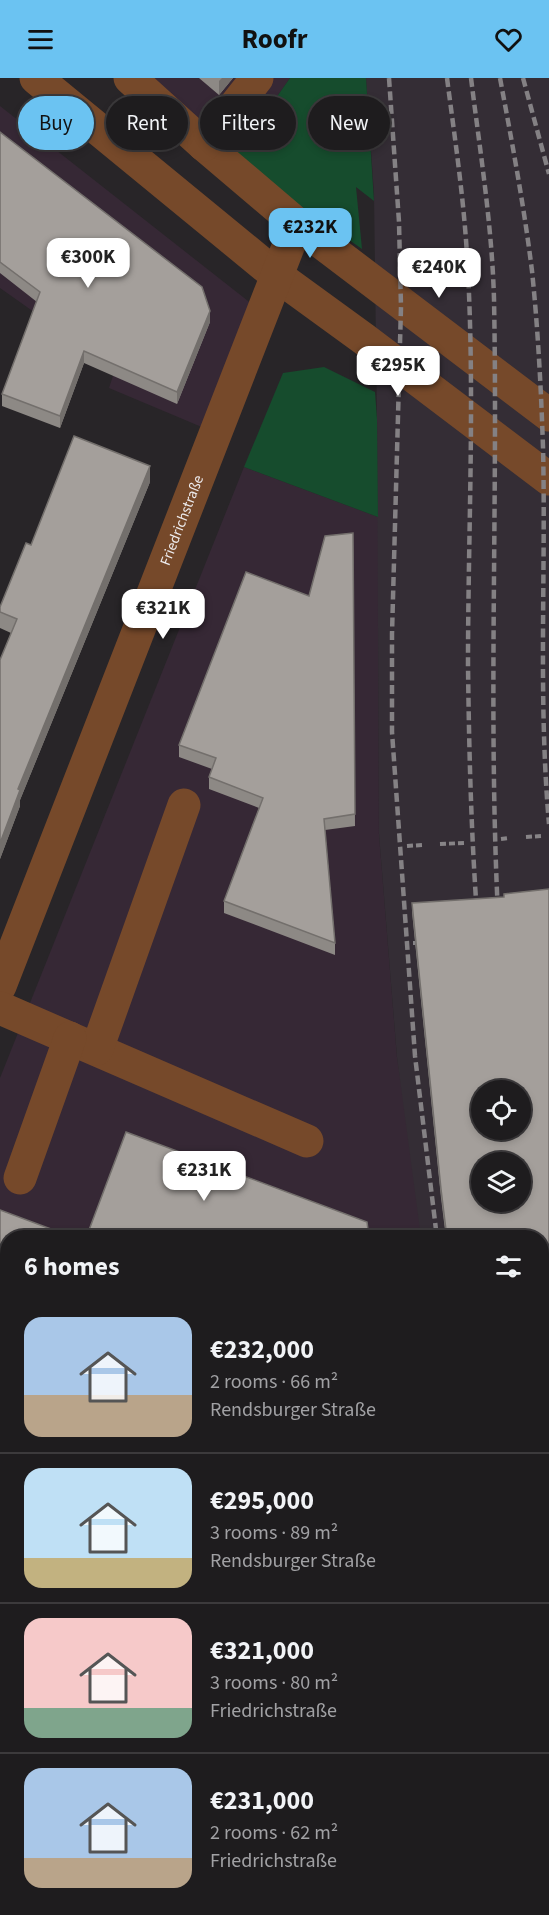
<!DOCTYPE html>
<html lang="en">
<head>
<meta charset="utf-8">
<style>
  body { margin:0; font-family:"Source Sans 3",sans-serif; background:#2b292b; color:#f1f3f6; height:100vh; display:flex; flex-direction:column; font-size:22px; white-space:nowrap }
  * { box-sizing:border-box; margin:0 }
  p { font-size:20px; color:#a1a1a4 }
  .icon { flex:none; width:33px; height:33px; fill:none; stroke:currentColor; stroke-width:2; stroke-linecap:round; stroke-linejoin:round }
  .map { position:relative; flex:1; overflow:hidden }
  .panel { position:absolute; left:0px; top:1152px; width:549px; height:686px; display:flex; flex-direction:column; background:#1e1c1e; border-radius:24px 24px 0 0; box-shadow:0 3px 9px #0003,0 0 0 2px #3c3a3c }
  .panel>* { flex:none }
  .banner { position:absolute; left:18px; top:18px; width:513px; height:54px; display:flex; gap:12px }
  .controls { position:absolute; left:471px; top:1002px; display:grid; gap:12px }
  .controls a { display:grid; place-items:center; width:60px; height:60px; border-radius:50%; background:#1e1c1e; box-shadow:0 3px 9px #0003,0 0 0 2px #3c3a3c; font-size:30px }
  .price { position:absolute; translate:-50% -51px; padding:0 14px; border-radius:12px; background:#fff; color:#222; font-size:20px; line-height:39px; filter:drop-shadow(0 2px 3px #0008) }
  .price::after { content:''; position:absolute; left:50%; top:36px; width:18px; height:14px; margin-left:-9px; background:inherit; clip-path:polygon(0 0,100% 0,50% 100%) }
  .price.on { background:#6bc3f2; color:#111 }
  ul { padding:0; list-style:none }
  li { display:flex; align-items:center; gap:18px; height:150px; padding:0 24px }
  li+li { border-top:2px solid #3c3a3c }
  li span { display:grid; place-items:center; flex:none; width:168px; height:120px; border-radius:18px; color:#555 }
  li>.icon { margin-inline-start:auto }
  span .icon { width:72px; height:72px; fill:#fffc; stroke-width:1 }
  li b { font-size:26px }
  h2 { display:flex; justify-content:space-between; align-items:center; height:72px; padding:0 24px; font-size:26px }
  .tag { padding:0 21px; border-radius:27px; background:#1e1c1e; box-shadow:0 3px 9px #0003,0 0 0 2px #3c3a3c; font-size:21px; line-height:54px }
  .tag.on { background:#6bc3f2; color:#111 }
  header { display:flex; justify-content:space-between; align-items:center; height:78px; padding:0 24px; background:#6bc3f2; color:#111; font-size:27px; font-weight:700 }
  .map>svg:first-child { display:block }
  .commercial { fill:#362835 }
  .built { fill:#342d35; fill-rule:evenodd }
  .green { fill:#164c2d }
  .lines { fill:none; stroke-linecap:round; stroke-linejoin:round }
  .path { stroke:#878487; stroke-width:4; stroke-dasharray:6 3; stroke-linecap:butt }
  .minor { stroke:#76492a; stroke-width:33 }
  .rail { stroke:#848184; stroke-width:4.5; stroke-dasharray:9 4.5; stroke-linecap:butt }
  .wall { fill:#8d8985 }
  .shaded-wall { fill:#736f6c }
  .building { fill:#a49f9b; stroke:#736f6c; stroke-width:1.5; fill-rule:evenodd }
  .labels { text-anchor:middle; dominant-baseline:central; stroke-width:6; stroke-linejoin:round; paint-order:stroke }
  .street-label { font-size:15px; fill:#eeecee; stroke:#1e1b1f }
</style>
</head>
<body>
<header><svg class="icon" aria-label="menu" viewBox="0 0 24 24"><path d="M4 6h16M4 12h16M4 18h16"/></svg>Roofr<svg class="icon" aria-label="heart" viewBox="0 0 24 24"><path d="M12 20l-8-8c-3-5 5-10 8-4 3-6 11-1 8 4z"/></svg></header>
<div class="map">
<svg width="549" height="1837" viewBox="0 0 549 1837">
  <rect width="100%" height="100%" fill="#282528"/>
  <!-- commercial -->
  <g class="commercial">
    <path d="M145 0H290L233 81Z"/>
    <path d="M0 28 262 234 216 355 109 310 122 271 34 234 0 210Z"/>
    <path d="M244 389 378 439 379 756 397 979 425 1159 8 1160 7 1586 0 1583V1000Z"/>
    <path d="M542 1682 549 1706V1837H458V1830H542Z"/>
  </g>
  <!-- built -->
  <path class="built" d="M366 0H549V1706L542 1682V1160L421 1159 397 979 379 756 377 341 374 115ZM482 1012H520V1052H482ZM482 1084H520V1124H482Z"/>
  <!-- green -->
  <g class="green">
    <path d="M290 0H366L374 123 356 109 362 171 233 81Z"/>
    <path d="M324 289 375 314 377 341 378 439 244 389 283 295Z"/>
  </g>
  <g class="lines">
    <!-- path -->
    <g class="path">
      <path d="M526 759 541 758"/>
      <path d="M501 761 509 760"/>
      <path d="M440 766 464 765"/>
      <path d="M407 768 422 767"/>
      <path d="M413 865H415"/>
      <path d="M0 1283 8 1285"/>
    </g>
    <!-- minor -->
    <g class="minor">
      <path d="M36 0 276 197 364 261 549 401"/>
      <path d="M130 0 204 67 297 146 549 337"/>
      <path d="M204 67 257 0"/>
      <path id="s1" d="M0 908 297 146"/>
      <path d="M0 930 307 1063"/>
      <path d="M97 971 184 727"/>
      <path d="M20 1100 70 960"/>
      <path d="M0 1583 8 1586"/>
      <path d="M458 1830V1837"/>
      <path d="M250 1837 316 1830"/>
    </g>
    <!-- rail -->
    <g class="rail">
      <path d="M389 0 399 144 401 229 392 556V654L415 978 437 1160"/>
      <path d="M447 0C454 54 462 108 466 162 476 303 468 446 468 587 469 670 471 753 477 836"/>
      <path d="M471 0C480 73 492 147 494 221 498 426 488 631 498 836"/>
      <path d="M500 0C512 64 524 128 532 193 538 251 541 310 543 369 546 495 538 620 549 746"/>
      <path d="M523 0 549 96"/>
      <path d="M542 1426 549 1470"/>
      <path d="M542 1630 549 1652"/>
    </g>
  </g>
  <!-- wall -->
  <g class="wall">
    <path d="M199 0H233L219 17Z"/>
    <path d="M0 54 210 244 177 326 84 285 60 350 2 328V316L37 224 0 195Z"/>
    <path d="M150 404 20 722V728L0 781V582L11 555 0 550V529L31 467Z"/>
    <path d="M353 455 355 748 325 752 335 865V877L224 835V823L259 730 209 711V699L212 691 179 679V667L309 518Z"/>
    <path d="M549 811V1391L542 1392V1160H446L441 1120 412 834V825L504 819Z"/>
    <path d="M0 1132 8 1160V1247L0 1244Z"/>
    <path d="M0 1611 8 1613V1676L0 1674Z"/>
    <path d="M0 1776 8 1830H55L54 1832 21 1837H0Z"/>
  </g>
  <!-- shaded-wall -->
  <g class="shaded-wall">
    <path d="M222 0H233L219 17V3Z"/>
    <path d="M210 233V244L177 326V314Z"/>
    <path d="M84 273V285L60 350V338Z"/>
    <path d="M150 388V404L20 722V728L0 781V765L18 711Z"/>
  </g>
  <!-- building -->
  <g class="building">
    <path d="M0 54 202 209 210 233 177 314 84 273 60 338 2 316 40 214 0 184Z"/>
    <path d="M74 358 150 388 18 711 20 712 0 765V582L17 541 0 534V529L26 465 31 467Z"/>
    <path d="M353 455 355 736 324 741 335 865 224 823 263 720 209 699 216 680 179 667 246 494 309 518 325 458Z"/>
    <path d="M549 811V1382L542 1383V1160H447L441 1111 412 825 504 819V816ZM482 1012H520V1052H482ZM482 1084H520V1124H482Z"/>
    <path d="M126 1054 367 1144 369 1160H86Z"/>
    <path d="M0 1132 75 1160H8V1231L0 1228Z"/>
    <path d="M0 1611 8 1613V1660L0 1658Z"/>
    <path d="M8 1774V1830L0 1831V1776Z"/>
    <path d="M427 1836V1837H404Z"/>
  </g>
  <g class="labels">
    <!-- street labels -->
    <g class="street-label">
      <text stroke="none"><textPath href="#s1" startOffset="500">Friedrichstraße</textPath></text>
    </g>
  </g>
</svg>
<div class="controls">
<a><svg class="icon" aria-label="locate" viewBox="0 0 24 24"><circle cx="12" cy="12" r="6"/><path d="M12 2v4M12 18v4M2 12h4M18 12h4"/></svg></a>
<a><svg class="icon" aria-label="layers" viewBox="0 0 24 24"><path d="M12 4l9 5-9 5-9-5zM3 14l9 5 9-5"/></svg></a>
</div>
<b class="price on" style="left:310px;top:181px">€232K</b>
<b class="price" style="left:88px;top:211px">€300K</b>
<b class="price" style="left:439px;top:221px">€240K</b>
<b class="price" style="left:398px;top:319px">€295K</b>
<b class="price" style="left:163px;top:562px">€321K</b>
<b class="price" style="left:204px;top:1124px">€231K</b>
<div class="banner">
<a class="tag on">Buy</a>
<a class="tag">Rent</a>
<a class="tag">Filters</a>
<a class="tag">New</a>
</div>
<section class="panel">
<h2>6 homes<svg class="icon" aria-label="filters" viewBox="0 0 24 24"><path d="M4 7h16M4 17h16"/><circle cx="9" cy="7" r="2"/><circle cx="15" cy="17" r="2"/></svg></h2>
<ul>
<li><span style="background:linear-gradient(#a9c7e8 65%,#b9a48a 0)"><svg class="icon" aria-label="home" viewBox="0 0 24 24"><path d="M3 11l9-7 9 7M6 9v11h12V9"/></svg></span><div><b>€232,000</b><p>2 rooms · 66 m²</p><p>Rendsburger Straße</p></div></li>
<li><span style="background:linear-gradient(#bfe0f5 75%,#c2b280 0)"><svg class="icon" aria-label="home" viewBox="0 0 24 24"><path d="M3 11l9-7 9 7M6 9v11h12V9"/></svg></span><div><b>€295,000</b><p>3 rooms · 89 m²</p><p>Rendsburger Straße</p></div></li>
<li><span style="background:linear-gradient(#f6c9c9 75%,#7fa58c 0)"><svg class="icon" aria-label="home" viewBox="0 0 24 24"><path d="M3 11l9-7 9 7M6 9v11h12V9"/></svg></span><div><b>€321,000</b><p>3 rooms · 80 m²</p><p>Friedrichstraße</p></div></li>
<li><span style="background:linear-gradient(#a9c7e8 75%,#b9a48a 0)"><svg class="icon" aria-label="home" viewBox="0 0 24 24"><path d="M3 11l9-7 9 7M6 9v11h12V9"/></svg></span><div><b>€231,000</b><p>2 rooms · 62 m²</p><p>Friedrichstraße</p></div></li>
</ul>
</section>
</div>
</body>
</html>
